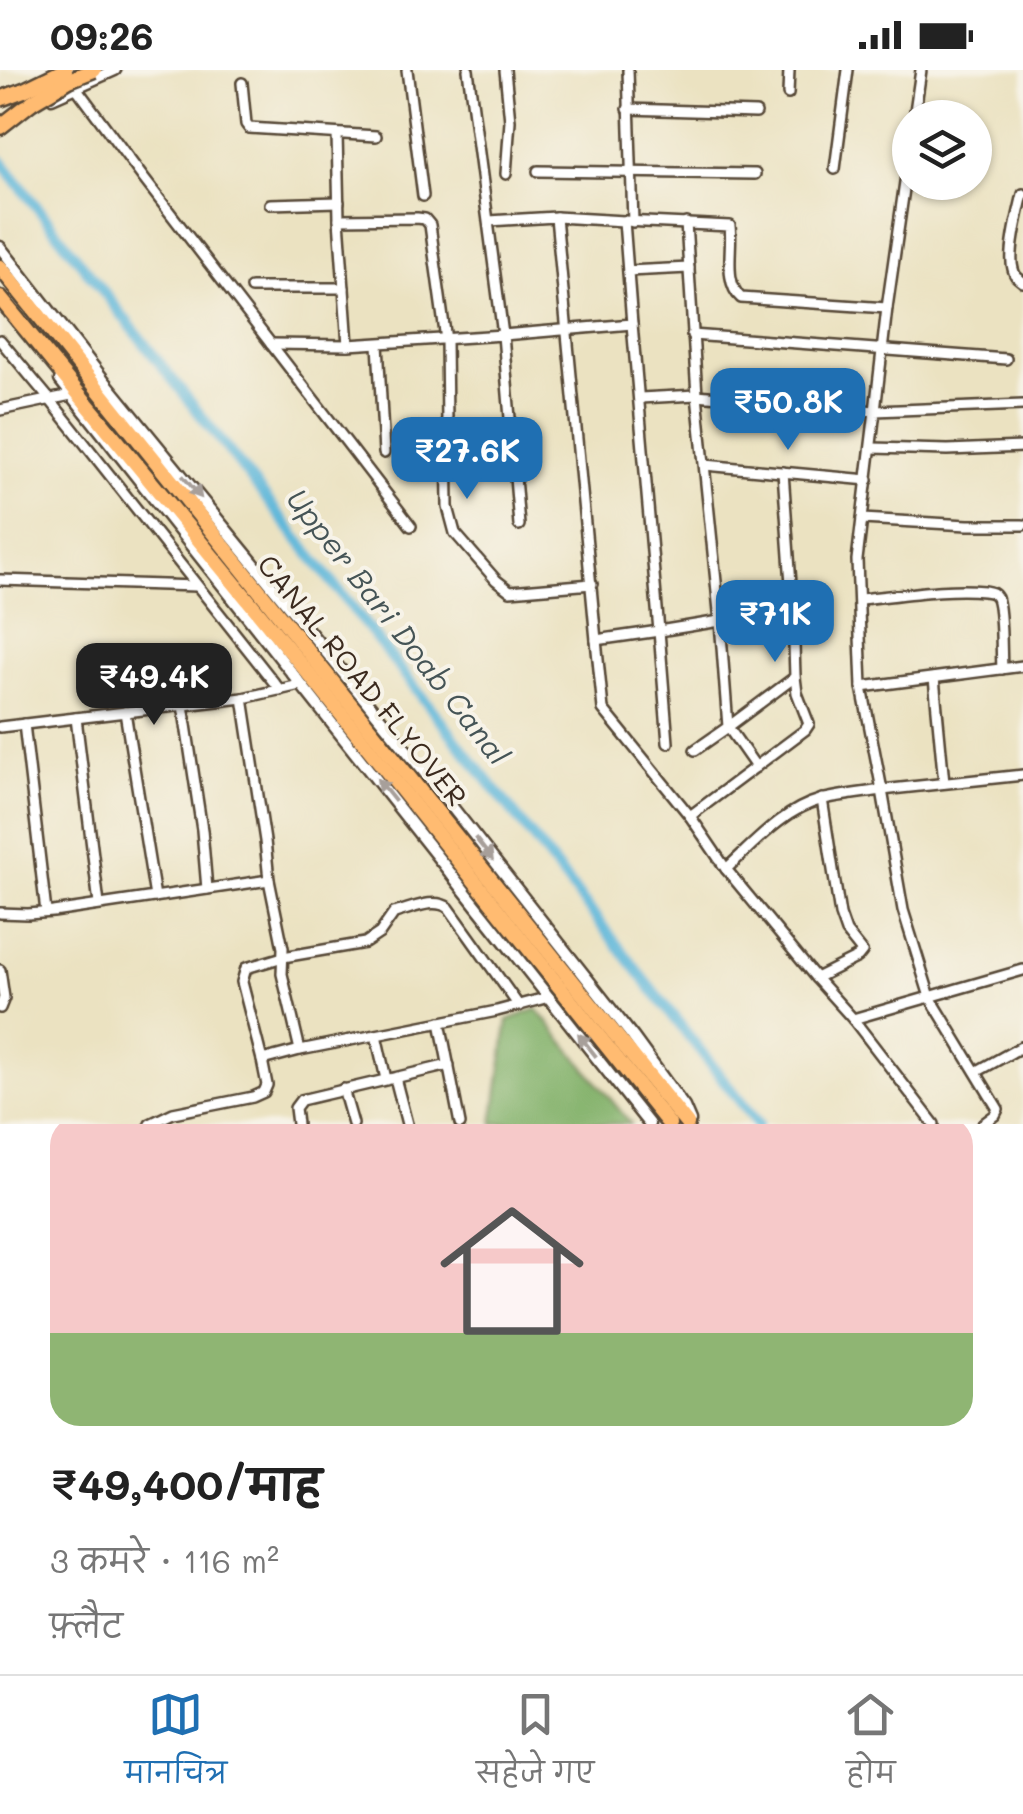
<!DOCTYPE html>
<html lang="hi">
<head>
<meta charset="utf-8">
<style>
  body { margin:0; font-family:Mali,"Playpen Sans Deva",sans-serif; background:#f6f6f6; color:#222; height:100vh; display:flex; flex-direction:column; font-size:38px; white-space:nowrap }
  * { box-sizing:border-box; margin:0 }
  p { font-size:32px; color:#767676 }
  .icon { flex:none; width:55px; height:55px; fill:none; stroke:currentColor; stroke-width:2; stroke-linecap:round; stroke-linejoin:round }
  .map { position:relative; height:1054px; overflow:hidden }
  .drawer { display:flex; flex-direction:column; background:#fff; flex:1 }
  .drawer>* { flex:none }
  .tools { position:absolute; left:892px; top:30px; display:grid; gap:20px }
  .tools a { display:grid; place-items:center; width:100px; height:100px; border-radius:50%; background:#fff; box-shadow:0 2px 8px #0004; font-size:50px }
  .price { position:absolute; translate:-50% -85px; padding:0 22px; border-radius:20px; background:#1f6fb2; color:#fff; font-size:32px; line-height:65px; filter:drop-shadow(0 2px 5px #0008) }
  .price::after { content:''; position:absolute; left:50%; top:60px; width:30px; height:22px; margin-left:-15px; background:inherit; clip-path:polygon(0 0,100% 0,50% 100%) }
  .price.on { background:#222; color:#fff }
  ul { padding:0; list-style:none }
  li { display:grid; align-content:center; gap:20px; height:530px; padding:0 50px }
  li span { display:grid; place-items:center; height:310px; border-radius:30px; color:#555 }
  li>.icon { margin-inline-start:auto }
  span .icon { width:180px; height:180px; fill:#fffc; stroke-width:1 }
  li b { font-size:42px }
  .status { display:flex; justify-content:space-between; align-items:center; height:70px; padding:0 50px; background:#fff; direction:ltr }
  .status svg { height:28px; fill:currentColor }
  .tabs { display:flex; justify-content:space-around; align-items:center; height:140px; border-top:2px solid #e0e0e0; background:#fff; font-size:28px; color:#767676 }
  .tabs a { display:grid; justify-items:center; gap:5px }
  .tabs .on { color:#1f6fb2 }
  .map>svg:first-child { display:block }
  .forest { fill:#84b26c; stroke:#606e45; stroke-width:2.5 }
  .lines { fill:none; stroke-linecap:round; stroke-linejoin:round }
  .canal { stroke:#5bb6d9; stroke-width:11 }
  .minor-casing { stroke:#554636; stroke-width:14 }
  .tertiary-casing { stroke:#554636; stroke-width:15 }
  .primary-casing { stroke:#554636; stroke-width:19 }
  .minor { stroke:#fff; stroke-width:9 }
  .tertiary { stroke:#fff; stroke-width:10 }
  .primary { stroke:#ffbb71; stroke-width:14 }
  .primary-bridge-casing { stroke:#554636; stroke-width:19; stroke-linecap:butt }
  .primary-bridge { stroke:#ffbb71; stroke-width:14 }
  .oneway { fill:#a79f9a }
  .labels { text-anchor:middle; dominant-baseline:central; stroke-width:8; stroke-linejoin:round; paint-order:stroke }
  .street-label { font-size:28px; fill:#3b2a1e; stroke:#f7f3e8 }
  .water-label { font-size:30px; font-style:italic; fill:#455456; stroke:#f7f3e8 }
</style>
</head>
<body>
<div class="status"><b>09:26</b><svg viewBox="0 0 49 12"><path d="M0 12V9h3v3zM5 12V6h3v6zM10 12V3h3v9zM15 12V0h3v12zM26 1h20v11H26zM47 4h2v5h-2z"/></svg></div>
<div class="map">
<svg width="1023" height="1054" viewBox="0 0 1023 1054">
  <rect width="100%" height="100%" fill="#f7f3e8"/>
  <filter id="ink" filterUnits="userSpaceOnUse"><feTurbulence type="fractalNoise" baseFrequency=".01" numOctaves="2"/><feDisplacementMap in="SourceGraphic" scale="20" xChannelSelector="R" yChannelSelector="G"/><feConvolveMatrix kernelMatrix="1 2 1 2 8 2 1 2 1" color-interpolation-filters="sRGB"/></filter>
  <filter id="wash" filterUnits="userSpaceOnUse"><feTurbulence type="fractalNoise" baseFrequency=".0048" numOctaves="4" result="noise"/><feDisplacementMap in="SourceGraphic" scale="40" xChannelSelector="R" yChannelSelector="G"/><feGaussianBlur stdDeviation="2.25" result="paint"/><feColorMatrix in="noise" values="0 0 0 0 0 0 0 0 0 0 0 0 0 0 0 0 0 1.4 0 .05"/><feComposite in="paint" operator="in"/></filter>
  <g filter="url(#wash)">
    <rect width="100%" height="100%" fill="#ebe2c1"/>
    <!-- forest -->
    <path class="forest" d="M537 939 631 1054H493L508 950Z"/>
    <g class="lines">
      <!-- canal -->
      <path class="canal" d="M0 90 758 1054"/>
    </g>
  </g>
  <g filter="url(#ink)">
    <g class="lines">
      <!-- minor casing -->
      <g class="minor-casing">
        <g id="minor">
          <path d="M407 0 423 126"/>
          <path d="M468 0 503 265 632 254 624 151 730 156C733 178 723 212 741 228L887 238 910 77"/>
          <path d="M505 0 510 51 506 104"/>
          <path d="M628 0 633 152"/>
          <path d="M242 13 246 54 249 58 376 66"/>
          <path d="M75 16 144 109 411 456"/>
          <path d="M788 24 789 0"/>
          <path d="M628 39 756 43"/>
          <path d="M914 48 921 0"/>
          <path d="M337 64 339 149 348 275 503 265 519 455"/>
          <path d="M835 99 848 0"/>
          <path d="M538 101 755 104"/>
          <path d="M1023 124C1019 141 1008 183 1013 199 1015 207 1017 207 1023 212"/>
          <path d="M270 134 339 132"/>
          <path d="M556 147 624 151"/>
          <path d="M339 149 417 148 425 149 430 155 446 270 448 437 455 463 496 510 510 521 592 514"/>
          <path d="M489 151 556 147 596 570 659 561 632 254"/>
          <path d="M628 201 689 198"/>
          <path d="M251 218H344"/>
          <path d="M692 265 1006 289"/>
          <path d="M0 270 51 331 280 620"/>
          <path d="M271 274 348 275"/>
          <path d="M378 274 384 383"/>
          <path d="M640 328 697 325 686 153"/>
          <path d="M0 340 71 325"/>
          <path d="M872 378 948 380 1023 377"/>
          <path d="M705 395 868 410"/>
          <path d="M862 449 968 455H1023"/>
          <path d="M0 510 197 516"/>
          <path d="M859 529C898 526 945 517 984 521 990 522 994 522 997 528 1002 540 1001 584 1002 599"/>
          <path d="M596 570 603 639 690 746 726 799C754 774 783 740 820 730 840 725 862 723 882 720L862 617 857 490 875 341 1023 335"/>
          <path d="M934 608 944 713"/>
          <path d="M862 617 1023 596"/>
          <path d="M183 635 202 760 207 819"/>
          <path d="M125 642 155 827"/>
          <path d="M76 648 99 834"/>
          <path d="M24 654 46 842"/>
          <path d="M0 657 243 628 300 615"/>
          <path d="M668 673 659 561 720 551 697 325 875 341 887 238"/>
          <path d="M695 680 728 657 720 551"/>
          <path d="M756 697 728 657 795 607"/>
          <path d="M690 746 805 660 809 654 797 623 795 607 793 542 783 402"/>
          <path d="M726 799 816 908 853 949 1023 900"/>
          <path d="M269 810 283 878 282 904 300 980 497 941 549 927"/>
          <path d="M0 843 28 844 53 842 269 810 265 771 243 628"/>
          <path d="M0 900 4 928 0 938"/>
          <path d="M816 908 858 887 862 882 846 862 840 845 822 729"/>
          <path d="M853 949 934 1054"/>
          <path d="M440 952 460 1054"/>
          <path d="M376 965 386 1009"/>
          <path d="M300 980 262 990 242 912 246 898 283 887 365 873 380 863 394 843C411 839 434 827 449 838L519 936"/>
          <path d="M976 1002 1023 976"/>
          <path d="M395 1008 407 1054"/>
          <path d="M343 1019 353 1054"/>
          <path d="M150 1054 173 1043 253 1027 264 1022 267 1015 262 990"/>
          <path d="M297 1054 295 1038 301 1030 449 995"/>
          <path d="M983 1054 995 1045 998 1039 930 927 903 840 882 720 1023 705"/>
        </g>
      </g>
      <!-- tertiary casing -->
      <g class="tertiary-casing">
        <g id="tertiary">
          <path d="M52 28 115 0"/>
          <path d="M0 177 107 314 434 714 633 967 684 1037 690 1051"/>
          <path d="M60 310 649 1054"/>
        </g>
      </g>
      <!-- primary casing -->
      <g class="primary-casing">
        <g id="primary">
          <path d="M0 57 32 32"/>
          <path d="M0 197 687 1054"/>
          <path d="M0 228 313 609 669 1054"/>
        </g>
      </g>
      <!-- minor -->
      <use href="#minor" class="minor"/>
      <!-- tertiary -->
      <use href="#tertiary" class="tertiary"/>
      <!-- primary -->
      <use href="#primary" class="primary"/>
      <!-- primary-bridge casing -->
      <g class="primary-bridge-casing">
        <g id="primary-bridge">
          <path d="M0 29 24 20 65 0"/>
          <path d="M32 32 69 10 94 0"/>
        </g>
      </g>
      <!-- primary-bridge -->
      <use href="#primary-bridge" class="primary-bridge"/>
    </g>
    <!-- one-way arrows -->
    <defs><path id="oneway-solid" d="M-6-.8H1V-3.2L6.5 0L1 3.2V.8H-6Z" transform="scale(2.5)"/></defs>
    <g class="oneway">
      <use href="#oneway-solid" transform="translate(192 417) rotate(50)"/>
      <use href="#oneway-solid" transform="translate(386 720) rotate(-129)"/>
      <use href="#oneway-solid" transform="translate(484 779) rotate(52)"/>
      <use href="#oneway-solid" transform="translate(587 975) rotate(-128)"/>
    </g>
  </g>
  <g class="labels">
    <!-- street labels -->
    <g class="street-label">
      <text transform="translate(363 610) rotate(51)">CANAL ROAD FLYOVER</text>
    </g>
    <!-- water labels -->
    <g class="water-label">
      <text transform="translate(399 556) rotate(52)">Upper Bari Doab Canal</text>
    </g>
  </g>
</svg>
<div class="tools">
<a><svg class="icon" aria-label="layers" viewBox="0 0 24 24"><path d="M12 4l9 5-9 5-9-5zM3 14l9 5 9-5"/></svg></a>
</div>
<b class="price" style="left:788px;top:383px">₹50.8K</b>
<b class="price" style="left:467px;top:432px">₹27.6K</b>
<b class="price" style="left:775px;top:595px">₹71K</b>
<b class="price on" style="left:154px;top:658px">₹49.4K</b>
</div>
<section class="drawer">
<ul>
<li><span style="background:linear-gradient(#f6c9c9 70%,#8fb573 0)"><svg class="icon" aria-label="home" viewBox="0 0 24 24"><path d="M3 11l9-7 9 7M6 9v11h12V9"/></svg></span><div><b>₹49,400/माह</b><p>3 कमरे · 116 m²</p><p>फ़्लैट</p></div></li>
</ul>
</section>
<nav class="tabs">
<a class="on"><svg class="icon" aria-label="map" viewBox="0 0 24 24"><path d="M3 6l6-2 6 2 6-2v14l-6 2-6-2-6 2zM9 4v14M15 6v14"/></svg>मानचित्र</a>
<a><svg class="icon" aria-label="saved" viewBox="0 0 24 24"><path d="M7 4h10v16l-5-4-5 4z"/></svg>सहेजे गए</a>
<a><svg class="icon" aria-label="home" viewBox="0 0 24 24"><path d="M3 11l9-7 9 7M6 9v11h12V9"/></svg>होम</a>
</nav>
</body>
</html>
